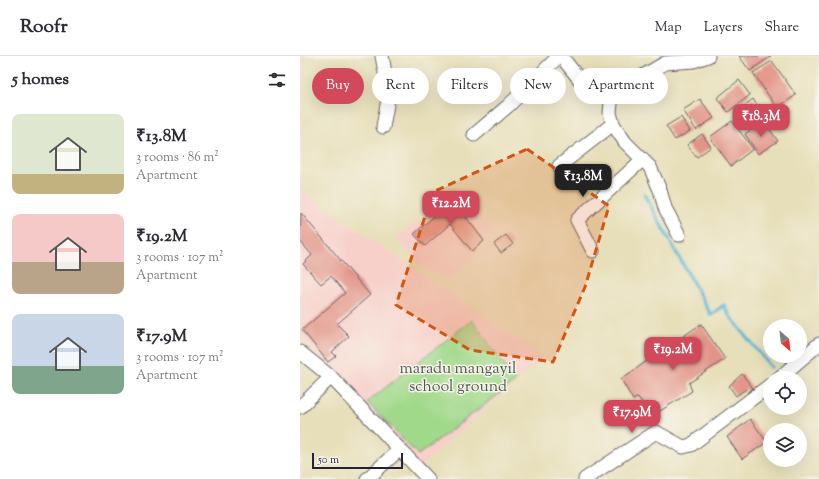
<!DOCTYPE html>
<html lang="en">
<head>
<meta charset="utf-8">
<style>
  body { margin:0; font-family:"Sorts Mill Goudy",serif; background:#f7f7f7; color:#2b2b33; height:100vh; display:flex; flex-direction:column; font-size:15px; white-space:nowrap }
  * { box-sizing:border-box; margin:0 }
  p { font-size:13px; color:#7c7c81 }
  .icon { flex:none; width:22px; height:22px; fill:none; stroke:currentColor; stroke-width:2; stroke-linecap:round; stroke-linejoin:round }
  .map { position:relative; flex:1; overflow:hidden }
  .details { display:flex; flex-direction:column; background:#fff; width:300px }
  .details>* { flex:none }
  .banner { position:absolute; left:12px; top:12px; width:380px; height:36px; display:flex; gap:8px }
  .needle { width:26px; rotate:152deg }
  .fabs { position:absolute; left:463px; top:263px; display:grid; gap:8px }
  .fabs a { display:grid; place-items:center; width:44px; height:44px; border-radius:50%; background:#fff; box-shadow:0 4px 16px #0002; font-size:20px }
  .scale { position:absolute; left:12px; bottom:10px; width:91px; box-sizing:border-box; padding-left:4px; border:2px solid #22223b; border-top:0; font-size:11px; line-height:14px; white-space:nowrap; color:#22223b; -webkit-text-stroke:3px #f7f3e8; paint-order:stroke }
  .price { position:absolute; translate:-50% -34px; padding:0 9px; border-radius:8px; background:#d1495b; color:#fff; font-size:13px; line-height:26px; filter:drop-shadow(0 1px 2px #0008) }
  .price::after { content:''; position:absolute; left:50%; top:24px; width:12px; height:9px; margin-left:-6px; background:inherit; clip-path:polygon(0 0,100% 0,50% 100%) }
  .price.current { background:#222; color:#fff }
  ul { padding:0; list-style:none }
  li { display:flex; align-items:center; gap:12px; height:100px; padding:0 12px }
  li span { display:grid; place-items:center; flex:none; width:112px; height:80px; border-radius:8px; color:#555 }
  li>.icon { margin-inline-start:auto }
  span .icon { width:48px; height:48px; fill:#fffc; stroke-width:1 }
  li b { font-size:17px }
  h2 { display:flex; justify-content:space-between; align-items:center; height:48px; padding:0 12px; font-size:17px }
  .tag { padding:0 14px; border-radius:18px; background:#fff; box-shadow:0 4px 16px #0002; font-size:14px; line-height:36px }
  .tag.current { background:#d1495b; color:#fff }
  header { display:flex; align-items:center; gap:24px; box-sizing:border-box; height:56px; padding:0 20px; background:#fff; border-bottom:1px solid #e1e1e2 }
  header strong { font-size:19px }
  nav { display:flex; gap:22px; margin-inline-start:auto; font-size:14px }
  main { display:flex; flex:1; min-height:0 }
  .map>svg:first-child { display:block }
  .built { fill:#f7d0ca }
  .green { fill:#a1d98b; stroke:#627e63 }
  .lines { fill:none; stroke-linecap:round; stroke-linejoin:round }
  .stream { stroke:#57b7d5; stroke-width:3.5 }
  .building { fill:#e39489 }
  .minor-casing { stroke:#676467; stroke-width:15 }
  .minor { stroke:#fff; stroke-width:13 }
  .marked { fill:#d45411; fill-opacity:0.2; stroke:#d45411; stroke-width:3; stroke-dasharray:8 5; stroke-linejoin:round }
  .labels { text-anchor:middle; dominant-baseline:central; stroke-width:3; stroke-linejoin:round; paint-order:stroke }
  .park-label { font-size:16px; fill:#485953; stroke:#f7f3e8 }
</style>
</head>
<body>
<header>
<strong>Roofr</strong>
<nav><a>Map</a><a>Layers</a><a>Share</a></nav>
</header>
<main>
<section class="details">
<h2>5 homes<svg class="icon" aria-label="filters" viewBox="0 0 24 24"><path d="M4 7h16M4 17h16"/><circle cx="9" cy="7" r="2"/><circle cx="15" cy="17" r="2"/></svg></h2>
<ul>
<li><span style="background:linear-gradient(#dfe7d0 75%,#c2b280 0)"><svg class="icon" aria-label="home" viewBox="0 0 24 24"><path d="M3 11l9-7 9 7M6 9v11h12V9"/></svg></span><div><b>₹13.8M</b><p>3 rooms · 86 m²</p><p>Apartment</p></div></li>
<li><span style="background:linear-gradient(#f6c9c9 60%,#b9a48a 0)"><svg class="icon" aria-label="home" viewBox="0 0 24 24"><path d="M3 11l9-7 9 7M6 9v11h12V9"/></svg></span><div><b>₹19.2M</b><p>3 rooms · 107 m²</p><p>Apartment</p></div></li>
<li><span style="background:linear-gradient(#c9d6e8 65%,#7fa58c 0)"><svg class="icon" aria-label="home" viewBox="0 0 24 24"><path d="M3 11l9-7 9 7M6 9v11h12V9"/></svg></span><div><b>₹17.9M</b><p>3 rooms · 107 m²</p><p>Apartment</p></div></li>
</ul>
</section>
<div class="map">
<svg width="519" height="423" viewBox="0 0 519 423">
  <rect width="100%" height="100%" fill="#f7f3e8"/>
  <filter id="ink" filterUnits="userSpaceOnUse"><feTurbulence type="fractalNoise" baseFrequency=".025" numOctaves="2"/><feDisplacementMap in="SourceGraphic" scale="8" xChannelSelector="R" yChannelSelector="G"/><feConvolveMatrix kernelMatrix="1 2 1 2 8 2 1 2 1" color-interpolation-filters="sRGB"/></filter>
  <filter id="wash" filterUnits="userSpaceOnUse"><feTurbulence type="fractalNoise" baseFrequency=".012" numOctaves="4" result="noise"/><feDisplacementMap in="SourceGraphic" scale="16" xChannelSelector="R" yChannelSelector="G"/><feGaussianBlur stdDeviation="0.9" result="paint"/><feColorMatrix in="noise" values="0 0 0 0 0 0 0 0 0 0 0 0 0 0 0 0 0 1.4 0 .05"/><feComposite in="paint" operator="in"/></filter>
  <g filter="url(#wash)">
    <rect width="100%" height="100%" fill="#e7dfb9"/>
    <!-- built -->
    <g class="built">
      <path d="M158 131 194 178 151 223 125 214 96 183Z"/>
      <path d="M0 134 243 301 118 413 0 282Z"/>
    </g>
    <!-- green -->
    <path class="green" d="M172 264 216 325 118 399 67 346Z"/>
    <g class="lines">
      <!-- stream -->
      <path class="stream" d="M344 138 411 259 424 249 429 259 471 311"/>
    </g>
    <g id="blocks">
      <!-- building -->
      <g class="building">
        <path d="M439 0H471L450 15Z"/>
        <path d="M472 5 496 39 477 52 453 17Z"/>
        <path d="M439 24 450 39 428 56 417 42Z"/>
        <path d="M400 43 414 62 396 74 383 54Z"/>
        <path d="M453 43 465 61 451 70 440 53Z"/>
        <path d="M381 61 390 75 375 84 366 70Z"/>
        <path d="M432 65 453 93 431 110 410 81Z"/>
        <path d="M464 65 478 85 458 98 445 78Z"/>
        <path d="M402 78 411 91 397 101 387 89Z"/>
        <path d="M158 139 168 152 163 157 184 185 172 195 150 168 125 190 114 178Z"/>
        <path d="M1 157 70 239 37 268 49 280 32 296 36 300 28 306 2 274 45 237 31 220 21 228 3 208 12 199 0 185Z"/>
        <path d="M206 179 213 188 201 197 194 188Z"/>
        <path d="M401 268 425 303 389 327 392 335 352 360 338 341 333 344 321 323Z"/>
        <path d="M442 318 453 332 448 337 446 333 436 340 429 330Z"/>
        <path d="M450 363 467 386 442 403 427 381Z"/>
      </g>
    </g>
  </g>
  <g filter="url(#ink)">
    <use href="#blocks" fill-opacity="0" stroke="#676467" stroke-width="1"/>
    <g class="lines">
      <!-- minor casing -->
      <g class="minor-casing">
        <g id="minor">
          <path d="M82 0 89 38 83 71"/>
          <path d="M261 0 291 38H312L365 7 394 5 408 0"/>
          <path d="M312 38 310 57 313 68 325 86 350 111 360 134 365 152 379 179"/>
          <path d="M174 79 208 50 259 0"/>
          <path d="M259 110 313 68"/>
          <path d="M293 195 277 164 343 103"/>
          <path d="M0 296 31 321 128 423"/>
          <path d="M479 322 519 288"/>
          <path d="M0 351 31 321"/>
          <path d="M67 423 100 393"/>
          <path d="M285 423 356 376 383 391 391 389 470 329"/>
        </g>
      </g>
      <!-- minor -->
      <use href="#minor" class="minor"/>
    </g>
  </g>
  <!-- marked area -->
  <path class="marked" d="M227 93 309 150 285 231 253 306 170 294 96 249 133 136Z"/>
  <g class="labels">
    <!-- park labels -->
    <g class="park-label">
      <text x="158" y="313">maradu mangayil<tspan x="158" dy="18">school ground</tspan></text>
    </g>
  </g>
</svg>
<div class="fabs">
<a><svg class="needle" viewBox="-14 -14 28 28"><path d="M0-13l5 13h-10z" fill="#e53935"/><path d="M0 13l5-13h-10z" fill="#7c7c81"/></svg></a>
<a><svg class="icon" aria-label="locate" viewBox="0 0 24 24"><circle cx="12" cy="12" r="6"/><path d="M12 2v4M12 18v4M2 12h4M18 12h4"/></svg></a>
<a><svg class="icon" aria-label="layers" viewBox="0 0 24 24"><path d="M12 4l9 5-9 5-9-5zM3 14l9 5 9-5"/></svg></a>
</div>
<div class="scale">50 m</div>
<b class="price" style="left:461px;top:82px">₹18.3M</b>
<b class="price current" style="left:283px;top:142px">₹13.8M</b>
<b class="price" style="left:151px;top:169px">₹12.2M</b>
<b class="price" style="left:373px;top:315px">₹19.2M</b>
<b class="price" style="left:332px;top:378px">₹17.9M</b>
<div class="banner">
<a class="tag current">Buy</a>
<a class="tag">Rent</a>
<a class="tag">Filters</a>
<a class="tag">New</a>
<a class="tag">Apartment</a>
</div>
</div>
</main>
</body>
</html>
